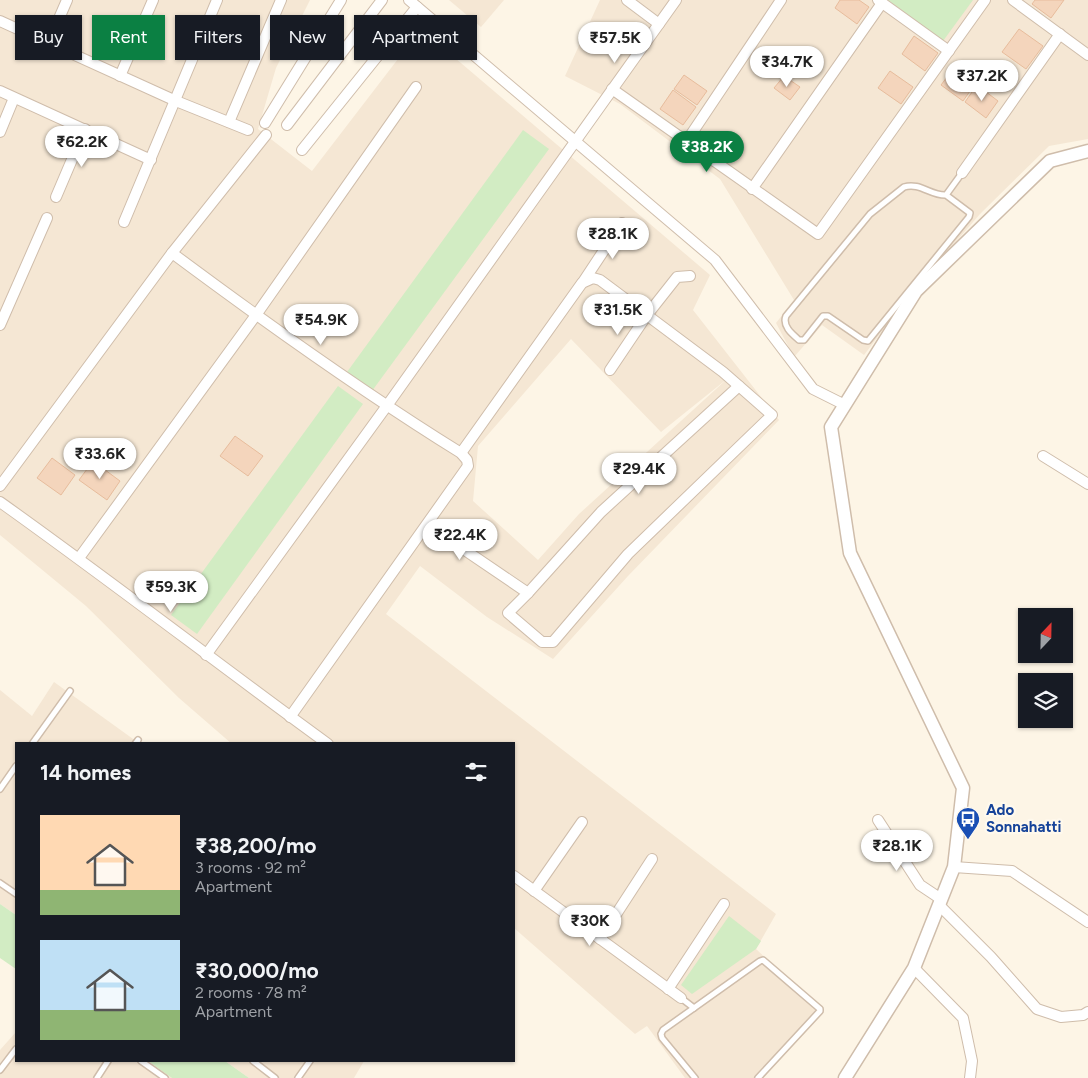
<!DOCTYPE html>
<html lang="en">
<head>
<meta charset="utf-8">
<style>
  body { margin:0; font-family:Figtree,sans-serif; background:#242831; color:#f1f3f6; height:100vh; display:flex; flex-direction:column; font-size:19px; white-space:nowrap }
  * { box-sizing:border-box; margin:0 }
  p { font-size:16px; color:#9ea1a6 }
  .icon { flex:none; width:28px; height:28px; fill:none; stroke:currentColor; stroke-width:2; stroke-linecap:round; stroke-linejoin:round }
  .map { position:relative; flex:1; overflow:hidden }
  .sheet { position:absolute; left:15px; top:742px; width:500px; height:320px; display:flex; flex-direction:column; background:#171b24; border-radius:0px; box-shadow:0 1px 4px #0004 }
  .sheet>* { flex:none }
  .guide { position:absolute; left:15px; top:15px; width:500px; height:45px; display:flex; gap:10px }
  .needle { width:32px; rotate:22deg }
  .fabs { position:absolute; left:1018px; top:608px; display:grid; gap:10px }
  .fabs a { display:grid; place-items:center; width:55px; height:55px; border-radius:0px; background:#171b24; box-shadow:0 1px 4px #0004; font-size:25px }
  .price { position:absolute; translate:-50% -42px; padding:0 11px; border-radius:18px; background:#fff; color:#222; font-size:16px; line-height:32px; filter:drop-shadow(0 1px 2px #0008) }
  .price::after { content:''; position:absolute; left:50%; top:30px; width:15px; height:11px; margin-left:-8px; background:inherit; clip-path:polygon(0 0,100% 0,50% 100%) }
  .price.selected { background:#0b8043; color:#fff }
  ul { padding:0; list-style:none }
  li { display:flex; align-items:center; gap:15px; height:125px; padding:0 25px }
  li span { display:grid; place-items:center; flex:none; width:140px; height:100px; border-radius:0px; color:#555 }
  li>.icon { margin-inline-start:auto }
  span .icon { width:60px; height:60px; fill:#fffc; stroke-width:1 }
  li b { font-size:21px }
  h2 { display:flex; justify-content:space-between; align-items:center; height:60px; padding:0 25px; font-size:21px }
  .pill { padding:0 18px; border-radius:0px; background:#171b24; box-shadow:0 1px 4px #0004; font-size:18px; line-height:45px }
  .pill.selected { background:#0b8043; color:#fff }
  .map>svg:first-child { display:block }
  .residential { fill:#f5e7d4; fill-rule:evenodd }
  .green { fill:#d2ecc3 }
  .building { fill:#f4d5bc; stroke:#e7bc9c }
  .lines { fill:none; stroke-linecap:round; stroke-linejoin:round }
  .service-casing { stroke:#cfbdab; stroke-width:8 }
  .minor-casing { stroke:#cfbdab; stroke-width:12 }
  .tertiary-casing { stroke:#cfbdab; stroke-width:15 }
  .service { stroke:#fff; stroke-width:5 }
  .minor { stroke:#fff; stroke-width:10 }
  .tertiary { stroke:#fff; stroke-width:12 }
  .labels { text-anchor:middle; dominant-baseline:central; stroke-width:4.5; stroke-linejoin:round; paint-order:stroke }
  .transit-label { font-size:15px; font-weight:bold; fill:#164399; stroke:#fff9ed; text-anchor:start }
</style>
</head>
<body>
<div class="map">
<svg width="1088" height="1078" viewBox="0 0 1088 1078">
  <rect width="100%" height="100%" fill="#fdf5e6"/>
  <!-- residential -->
  <g class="residential">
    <path d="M0 0H310L276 68 258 129 312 171 421 29 710 275 693 310 779 420 628 576 553 659 487 617 420 566 386 614 776 914 756 949 824 1012 763 1078H685L647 1026 635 1034 514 928V744H232L179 698 86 606 0 535ZM571 339 661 432 727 379 579 514 538 560 473 501 478 446Z"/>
    <path d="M449 0H504L481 27Z"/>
    <path d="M600 0H1088V139L1049 146 980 214 913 291 864 355 822 325 794 357 776 323 794 300 720 179 620 104 565 76Z"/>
    <path d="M54 682 140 744H16V915L0 904V690L32 716Z"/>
    <path d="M16 1032V1061H148L172 1078H0V1050Z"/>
    <path d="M225 1061H364L354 1078H249Z"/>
  </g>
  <!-- green -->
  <g class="green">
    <path d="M888 0H973L943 41Z"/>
    <path d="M523 130 549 149 372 391 347 372Z"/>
    <path d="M338 386 363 404 197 634 171 615Z"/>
    <path d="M0 904 16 915V969L0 958Z"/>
    <path d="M729 916 761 941 756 949 692 994 681 985Z"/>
    <path d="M148 1061H225L249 1078H172Z"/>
  </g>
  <!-- building -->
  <g class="building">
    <path d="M840 0H859L869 7 857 24 835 8Z"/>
    <path d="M1035 0H1064L1051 18 1032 4Z"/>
    <path d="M1019 29 1043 46 1026 69 1002 52Z"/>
    <path d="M914 36 938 53 925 71 902 54Z"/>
    <path d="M953 69 975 84 963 101 941 85Z"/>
    <path d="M890 71 913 87 901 104 878 88Z"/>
    <path d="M684 75 707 91 697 105 674 89Z"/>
    <path d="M784 76 800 87 790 100 774 88Z"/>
    <path d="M977 85 998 101 986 118 965 102Z"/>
    <path d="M673 90 696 107 683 125 660 109Z"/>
    <path d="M235 436 263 456 248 476 220 456Z"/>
    <path d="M52 458 75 475 61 495 37 478Z"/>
    <path d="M93 461 120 481 107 500 79 480Z"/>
  </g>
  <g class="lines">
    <!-- service casing -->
    <g class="service-casing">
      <g id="service">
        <path d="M946 195 970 213 969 217 868 341 863 340 828 316H823L804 340H799C792 334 782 326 786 316L870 214 904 187C920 182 931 196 946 195L962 173"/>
        <path d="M32 744 70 691"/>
        <path d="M135 744 138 740"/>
        <path d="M0 789 16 766"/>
        <path d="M0 883 16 894"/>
        <path d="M681 998 694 1008"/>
        <path d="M141 1061 165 1078"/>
        <path d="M253 1061 275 1078"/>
        <path d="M0 1070 16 1049"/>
        <path d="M97 1078 108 1061"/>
        <path d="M298 1078 310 1061"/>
        <path d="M695 1078 662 1038 661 1034 663 1030 760 961 763 960 820 1009V1011L758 1078"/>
      </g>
    </g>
    <!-- minor casing -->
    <g class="minor-casing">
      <g id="minor">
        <path d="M409 0 715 260 813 389 845 405"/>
        <path d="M627 0 659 24"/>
        <path d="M878 0 949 51"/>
        <path d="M1013 0 1088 55"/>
        <path d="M0 21 176 101 248 130"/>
        <path d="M48 44 67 0"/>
        <path d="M120 76 153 0"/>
        <path d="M612 89 818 234 985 0"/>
        <path d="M0 91 151 160"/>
        <path d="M229 122 281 0"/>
        <path d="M265 123 341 0"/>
        <path d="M287 125 382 0"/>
        <path d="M0 132 14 98"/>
        <path d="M686 142 781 0"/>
        <path d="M302 150 417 7"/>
        <path d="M962 173 1060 34"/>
        <path d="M752 189 882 3"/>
        <path d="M56 197 85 129"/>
        <path d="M124 222 217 0"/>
        <path d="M172 253C266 323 361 391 461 453L467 460 468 466 290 717"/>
        <path d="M583 282 622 223"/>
        <path d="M0 325 47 218"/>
        <path d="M610 370 647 315 677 277 690 276"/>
        <path d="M1043 456 1088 484"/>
        <path d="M0 486 172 253 266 135"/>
        <path d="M0 502C111 581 218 664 328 744"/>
        <path d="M428 525 528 593 508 613 542 642H553L628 554 772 415 723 372 600 280 593 278 582 283 461 453"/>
        <path d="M79 558 256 315 416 87"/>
        <path d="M528 593 601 512 739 386"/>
        <path d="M206 655 386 407 676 0"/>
        <path d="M878 820 920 885 941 899"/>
        <path d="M954 867 1012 871 1088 922"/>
        <path d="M514 876 681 998"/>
        <path d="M534 891 582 822"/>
        <path d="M939 905 991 957 1037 1009 1061 1017 1083 1015 1088 1012"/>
        <path d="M600 939 652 859"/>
        <path d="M914 968 963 1018 972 1061 970 1078"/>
        <path d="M668 989 724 904"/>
      </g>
    </g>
    <!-- tertiary casing -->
    <g class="tertiary-casing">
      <path id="tertiary" d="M845 1078 914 968 954 867 963 788 850 553 831 427 916 291 1050 161 1088 151"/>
    </g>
    <!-- service -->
    <use href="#service" class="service"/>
    <!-- minor -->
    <use href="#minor" class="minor"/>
    <!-- tertiary -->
    <use href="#tertiary" class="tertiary"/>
  </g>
  <!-- icons -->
  <defs>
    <g id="bus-pin" transform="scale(1.25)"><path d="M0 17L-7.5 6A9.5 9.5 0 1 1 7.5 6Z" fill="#1a4fb4" stroke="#fff9ed"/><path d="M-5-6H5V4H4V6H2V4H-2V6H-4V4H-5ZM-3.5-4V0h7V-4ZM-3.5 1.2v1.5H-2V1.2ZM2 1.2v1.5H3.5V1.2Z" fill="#fff"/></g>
  </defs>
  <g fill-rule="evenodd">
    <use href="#bus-pin" x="968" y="819"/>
  </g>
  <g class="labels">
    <!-- transit labels -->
    <g class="transit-label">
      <text x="986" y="810">Ado<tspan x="986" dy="17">Sonnahatti</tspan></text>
    </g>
  </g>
</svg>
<div class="fabs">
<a><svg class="needle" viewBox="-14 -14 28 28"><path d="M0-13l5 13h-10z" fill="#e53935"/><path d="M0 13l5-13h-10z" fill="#9ea1a6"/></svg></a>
<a><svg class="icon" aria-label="layers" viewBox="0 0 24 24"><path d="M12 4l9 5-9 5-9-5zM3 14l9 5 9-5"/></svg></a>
</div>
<b class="price" style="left:615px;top:64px">₹57.5K</b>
<b class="price" style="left:787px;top:88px">₹34.7K</b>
<b class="price" style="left:982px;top:102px">₹37.2K</b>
<b class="price" style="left:82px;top:168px">₹62.2K</b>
<b class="price selected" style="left:707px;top:173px">₹38.2K</b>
<b class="price" style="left:613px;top:260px">₹28.1K</b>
<b class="price" style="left:618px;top:336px">₹31.5K</b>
<b class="price" style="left:321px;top:346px">₹54.9K</b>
<b class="price" style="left:100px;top:480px">₹33.6K</b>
<b class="price" style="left:639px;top:495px">₹29.4K</b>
<b class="price" style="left:460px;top:561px">₹22.4K</b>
<b class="price" style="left:171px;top:613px">₹59.3K</b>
<b class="price" style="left:897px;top:872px">₹28.1K</b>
<b class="price" style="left:590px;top:947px">₹30K</b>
<div class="guide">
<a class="pill">Buy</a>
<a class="pill selected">Rent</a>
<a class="pill">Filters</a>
<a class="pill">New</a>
<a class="pill">Apartment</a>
</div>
<section class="sheet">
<h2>14 homes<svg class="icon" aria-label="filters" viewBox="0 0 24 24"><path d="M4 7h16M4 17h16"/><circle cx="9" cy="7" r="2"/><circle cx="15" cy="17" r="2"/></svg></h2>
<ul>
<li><span style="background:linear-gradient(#ffd9b3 75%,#8fb573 0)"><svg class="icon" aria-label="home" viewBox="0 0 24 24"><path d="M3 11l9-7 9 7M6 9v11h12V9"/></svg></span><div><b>₹38,200/mo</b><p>3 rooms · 92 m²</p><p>Apartment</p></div></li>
<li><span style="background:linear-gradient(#bfe0f5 70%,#8fb573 0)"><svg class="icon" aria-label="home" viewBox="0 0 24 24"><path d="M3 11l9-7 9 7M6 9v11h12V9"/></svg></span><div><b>₹30,000/mo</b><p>2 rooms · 78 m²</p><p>Apartment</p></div></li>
</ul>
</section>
</div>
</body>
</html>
